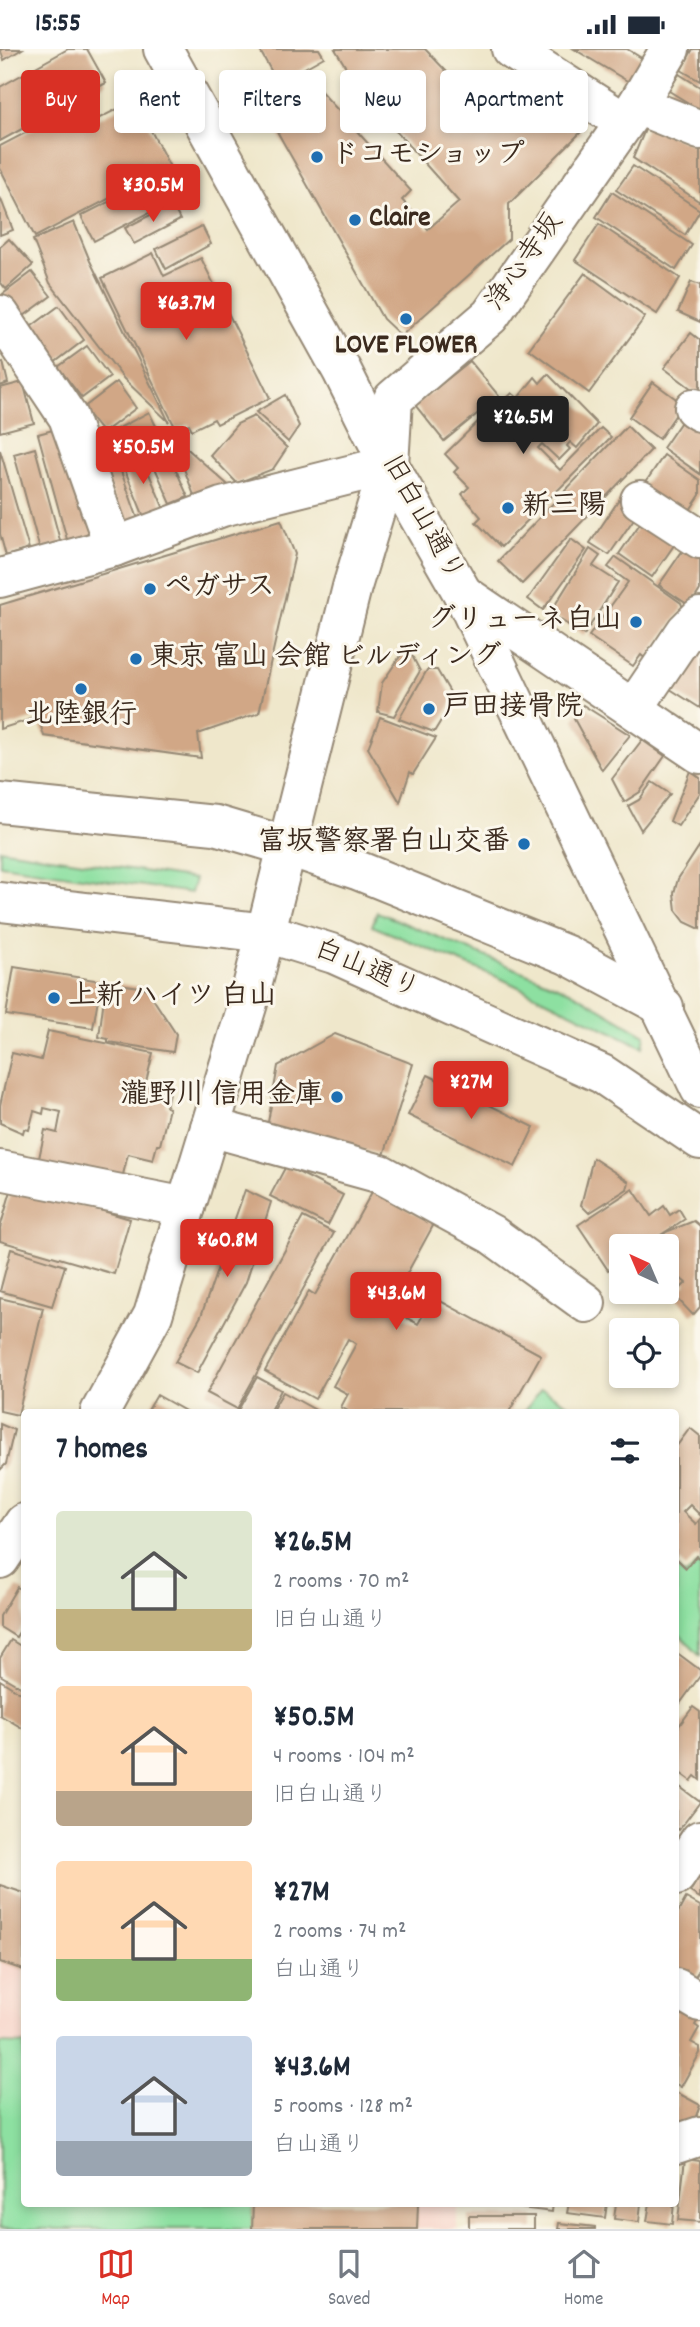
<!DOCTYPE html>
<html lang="en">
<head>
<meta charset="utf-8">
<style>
  body { margin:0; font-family:Dekko,"Klee One",sans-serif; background:#f6f6f7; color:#1f2937; height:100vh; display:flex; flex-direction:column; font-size:26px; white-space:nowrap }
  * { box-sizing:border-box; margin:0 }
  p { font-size:23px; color:#747a83 }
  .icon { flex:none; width:38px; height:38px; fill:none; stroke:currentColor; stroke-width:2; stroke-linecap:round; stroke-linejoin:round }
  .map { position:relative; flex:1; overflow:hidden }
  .drawer { position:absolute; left:21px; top:1360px; width:658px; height:798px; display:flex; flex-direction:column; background:#fff; border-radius:7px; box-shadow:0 4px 10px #0003 }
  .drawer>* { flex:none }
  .banner { position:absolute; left:21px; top:21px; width:658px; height:63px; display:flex; gap:14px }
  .needle { width:46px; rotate:316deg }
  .controls { position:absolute; left:609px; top:1185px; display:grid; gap:14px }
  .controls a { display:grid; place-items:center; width:70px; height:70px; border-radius:7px; background:#fff; box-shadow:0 4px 10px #0003; font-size:35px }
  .price { position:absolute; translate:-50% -60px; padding:0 16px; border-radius:7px; background:#d93025; color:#fff; font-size:23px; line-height:46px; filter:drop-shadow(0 2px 4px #0008) }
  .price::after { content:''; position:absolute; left:50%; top:42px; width:21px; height:16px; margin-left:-10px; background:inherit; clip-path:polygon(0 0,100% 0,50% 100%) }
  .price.on { background:#222; color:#fff }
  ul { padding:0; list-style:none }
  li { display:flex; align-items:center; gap:21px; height:175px; padding:0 35px }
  li span { display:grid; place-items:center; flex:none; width:196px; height:140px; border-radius:7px; color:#555 }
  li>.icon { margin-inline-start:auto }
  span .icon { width:84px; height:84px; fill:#fffc; stroke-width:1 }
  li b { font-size:30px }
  h2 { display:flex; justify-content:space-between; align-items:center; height:84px; padding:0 35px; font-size:30px }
  .tag { padding:0 24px; border-radius:7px; background:#fff; box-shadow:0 4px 10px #0003; font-size:24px; line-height:63px }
  .tag.on { background:#d93025; color:#fff }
  .status { display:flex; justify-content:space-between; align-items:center; height:49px; padding:0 35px; background:#fff; direction:ltr }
  .status svg { height:19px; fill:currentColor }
  .dock { display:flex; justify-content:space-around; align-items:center; height:98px; border-top:2px solid #e0e1e3; background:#fff; font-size:19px; color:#747a83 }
  .dock a { display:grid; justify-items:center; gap:4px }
  .dock .on { color:#d93025 }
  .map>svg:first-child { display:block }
  .built { fill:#f7d1c6 }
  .green { fill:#8de0a1; stroke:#648560; stroke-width:2 }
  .building { fill:#d1a786 }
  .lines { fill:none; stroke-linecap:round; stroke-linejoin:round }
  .minor-casing { stroke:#958874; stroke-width:42 }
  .major-casing { stroke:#958874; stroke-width:42 }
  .minor { stroke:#fff; stroke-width:38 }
  .major { stroke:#fff; stroke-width:38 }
  .poi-dot { fill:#1f6fb2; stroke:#fbf7ec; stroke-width:2.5 }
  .labels { text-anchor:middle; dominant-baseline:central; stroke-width:6; stroke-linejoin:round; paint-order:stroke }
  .poi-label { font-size:28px; font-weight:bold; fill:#3b2a1e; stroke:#fbf7ec; text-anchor:start }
  .street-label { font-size:28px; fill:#3b2a1e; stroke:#fbf7ec }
</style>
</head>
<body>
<div class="status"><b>15:55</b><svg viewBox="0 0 49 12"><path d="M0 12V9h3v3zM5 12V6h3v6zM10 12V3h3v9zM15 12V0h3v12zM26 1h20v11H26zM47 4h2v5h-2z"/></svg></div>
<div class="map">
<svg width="700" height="2180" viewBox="0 0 700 2180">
  <rect width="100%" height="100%" fill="#fbf7ec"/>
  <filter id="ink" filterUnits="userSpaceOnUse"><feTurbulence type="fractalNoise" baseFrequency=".0143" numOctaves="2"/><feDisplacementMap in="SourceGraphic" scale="14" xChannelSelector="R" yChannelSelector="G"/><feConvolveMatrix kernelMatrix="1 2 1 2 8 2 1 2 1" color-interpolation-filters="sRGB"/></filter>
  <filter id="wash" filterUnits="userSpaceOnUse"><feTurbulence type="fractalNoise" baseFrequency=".00686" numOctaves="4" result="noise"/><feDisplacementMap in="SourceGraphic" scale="28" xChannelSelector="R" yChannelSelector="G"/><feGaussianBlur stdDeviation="1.57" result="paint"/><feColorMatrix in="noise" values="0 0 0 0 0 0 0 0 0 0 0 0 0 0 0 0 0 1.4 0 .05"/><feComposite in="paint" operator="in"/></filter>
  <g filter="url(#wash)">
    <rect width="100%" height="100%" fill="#efe7cb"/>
    <!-- built -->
    <path class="built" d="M0 1910 24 1917V2154H457V2180H0Z"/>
    <!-- green -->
    <g class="green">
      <path d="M0 800 5 801 195 830 191 844 0 816Z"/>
      <path d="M377 863 570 942 645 986 643 998 502 930 372 877Z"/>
      <path d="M541 1340H542L581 1363H524Z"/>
      <path d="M700 1513V1607L676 1582V1518L685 1527Z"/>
      <path d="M0 1994 24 1995V2154H253L252 2180H0Z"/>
    </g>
    <g id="blocks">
      <!-- building -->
      <g class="building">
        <path d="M0 0H22L4 11Z"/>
        <path d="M68 0H87L106 34 0 92V38Z"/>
        <path d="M259 0H319L324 8 278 34Z"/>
        <path d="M335 0H425L491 69 525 55 581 83 509 155V190L401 287 383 270 265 61 308 28 411 142 402 151 428 180 459 153 361 43Z"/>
        <path d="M574 0H627L643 10 629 33Z"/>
        <path d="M693 0H700V32L681 21Z"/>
        <path d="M679 25 700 38V61L669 42Z"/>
        <path d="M135 51 170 118 35 188 0 119V97L75 58 84 77Z"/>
        <path d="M647 76 700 99V153L633 109Z"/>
        <path d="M633 117 700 161 685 186 616 141Z"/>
        <path d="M171 121 184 146 94 192 81 167Z"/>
        <path d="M612 143 692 196 676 221 596 168Z"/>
        <path d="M0 148 13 181 0 186Z"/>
        <path d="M172 155 180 171 134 195 125 179Z"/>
        <path d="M74 173 90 212 169 373 124 330 50 234 33 191Z"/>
        <path d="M599 175 680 229 657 265 575 211Z"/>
        <path d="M202 177 211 195 166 220 156 200Z"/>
        <path d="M9 190 33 216 6 240 0 233V198Z"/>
        <path d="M153 204 164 227 201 209 270 349 217 375 214 370 192 381 189 375 176 380 102 229Z"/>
        <path d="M32 223 51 247 21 269 3 245Z"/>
        <path d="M585 224 645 268 589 344 529 300Z"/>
        <path d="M691 233 700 236V273L678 263Z"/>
        <path d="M59 257 84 291 54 314 28 280Z"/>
        <path d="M691 284 700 291V346L664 319Z"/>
        <path d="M87 297 110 328 82 349 58 318Z"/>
        <path d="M470 312 499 347 444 392 415 356Z"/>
        <path d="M3 313 8 334 0 337V314Z"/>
        <path d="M548 325 597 375 577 399 570 393 567 397 570 400 559 411 542 395 538 399 560 421 601 379 611 388 501 498 476 473 481 468 462 445 469 438 454 423 458 419 445 405 486 365 499 378 508 369 497 359 512 344 518 349 535 328 540 334Z"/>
        <path d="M23 333 34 374 0 383V339Z"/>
        <path d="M117 333 136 359 103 384 83 359Z"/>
        <path d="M653 333 683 355 659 390 629 368Z"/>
        <path d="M285 346 299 377 288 393 256 363Z"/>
        <path d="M149 363 161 387 116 411 104 387Z"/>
        <path d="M254 367 287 399 273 420 237 434 210 406 237 375Z"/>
        <path d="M685 367 700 377V425L663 399Z"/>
        <path d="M627 377 651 401 522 535 498 512Z"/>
        <path d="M64 378 94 487 68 494 38 385Z"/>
        <path d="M171 385 228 436 195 449Z"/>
        <path d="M165 396 188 448 171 455 148 403Z"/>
        <path d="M35 399 61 495 40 501 14 405Z"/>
        <path d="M0 401 29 500 6 507 0 485Z"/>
        <path d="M141 406 164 460 144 468 122 414Z"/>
        <path d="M664 406 700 431V446L684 470 641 440Z"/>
        <path d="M118 414 138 470 123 476 103 419Z"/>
        <path d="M621 448 640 461 609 506 590 494Z"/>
        <path d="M648 463 681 486 652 528 619 505Z"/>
        <path d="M281 471 295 505 259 664 198 685 201 709 44 687 38 668 0 680V556Z"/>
        <path d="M571 490 586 501 543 561 528 550Z"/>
        <path d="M688 494 700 502V541L690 557 659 536Z"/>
        <path d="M590 500 600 507 593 517 618 533 584 586 550 564Z"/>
        <path d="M616 508 681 554 683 559 646 610 641 606 633 617 589 587 628 533 608 518Z"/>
        <path d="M695 596 700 599V659L667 638Z"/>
        <path d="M407 597 420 622 394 667 378 663 382 634Z"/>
        <path d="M427 621H437L454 650 434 683 399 670Z"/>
        <path d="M583 656 630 686 602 721 574 670Z"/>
        <path d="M380 668 436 689 413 725 410 723 400 753 368 699Z"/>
        <path d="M642 691 665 707 640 743 624 753 612 730Z"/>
        <path d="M690 722 700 729V744L678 777 670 772Z"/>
        <path d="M652 733 670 745 641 781 628 757 639 751Z"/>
        <path d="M700 796V880L685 873 676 861 674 844 678 830Z"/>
        <path d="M14 918 101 932 93 979 6 966Z"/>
        <path d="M106 933 146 939 176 985 173 1003 108 993V990L99 988Z"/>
        <path d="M48 982 153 1004 145 1037 169 1043 166 1058 169 1059 160 1096H157L153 1111 128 1105 121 1134 38 1114 45 1081 57 1084 61 1063 44 1059 43 1065 34 1062 29 1081 24 1080 23 1084 0 1074V1056L12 1004 41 1011Z"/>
        <path d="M335 985 413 1015 384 1106 267 1079 278 1017Z"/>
        <path d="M428 1026 534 1078 515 1118 408 1066Z"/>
        <path d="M593 1109 629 1133 627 1140 589 1164 581 1156Z"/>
        <path d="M286 1117 343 1146 328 1176 270 1147Z"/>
        <path d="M13 1135 130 1170 114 1225 0 1192V1179Z"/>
        <path d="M633 1140 651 1167 664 1157 670 1166 679 1160 685 1170 644 1197H621V1212L608 1221 578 1176Z"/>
        <path d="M245 1141 271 1153 246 1233 197 1324 175 1313 201 1267Z"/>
        <path d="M373 1141 434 1175 388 1259 418 1275 433 1248 541 1306 509 1363H350L341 1358 348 1345 333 1337 356 1295 348 1290 315 1350 265 1322 309 1242 315 1246Z"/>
        <path d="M303 1168 334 1184 237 1360 207 1344Z"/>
        <path d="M694 1172 700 1177V1258L693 1266 674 1246 686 1234 667 1218V1197H651L666 1183Z"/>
        <path d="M11 1200 65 1217 52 1257 0 1242Z"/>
        <path d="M0 1249 43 1259 18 1366 0 1362Z"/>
        <path d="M257 1328 281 1341 269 1363H237Z"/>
        <path d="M283 1343 319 1363H271Z"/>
        <path d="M157 1346 187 1363H147Z"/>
        <path d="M0 1375 14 1381 6 1415 0 1421Z"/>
        <path d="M690 1379 700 1387V1466L690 1456 683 1463 696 1475 700 1470V1510L696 1507 686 1519 676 1509V1398Z"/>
        <path d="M17 1538 24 1542V1575L16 1588 0 1578V1567Z"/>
        <path d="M11 1591 24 1599V1640L0 1626V1609Z"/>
        <path d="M676 1603 700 1621V1627L676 1660Z"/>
        <path d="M0 1631 24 1646V1680L0 1666Z"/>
        <path d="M693 1658 700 1663V1731L695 1727 691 1732 676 1721V1681Z"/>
        <path d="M676 1735 700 1753 679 1781 676 1779Z"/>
        <path d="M700 1826V1849L690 1843Z"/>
        <path d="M0 1836 24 1844V1921L0 1913Z"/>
        <path d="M686 1849 700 1857V1919L693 1931 676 1920V1867Z"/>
        <path d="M676 1955 700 1968 695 1976 699 1979 691 1993 700 1998V2004L681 2038 676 2035Z"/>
        <path d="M676 2043 700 2056 692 2078 676 2080Z"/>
        <path d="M685 2110 700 2112V2173L678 2171Z"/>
        <path d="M253 2154H418L417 2180H252Z"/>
        <path d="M481 2154H553L552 2163Z"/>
        <path d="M569 2154H607L605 2169 567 2164Z"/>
        <path d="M616 2154H641L639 2173 614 2170Z"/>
        <path d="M650 2154H674L672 2175 647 2172Z"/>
        <rect x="469" y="2167" width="65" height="13"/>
        <path d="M559 2174 595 2178V2180H558Z"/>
      </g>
    </g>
  </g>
  <g filter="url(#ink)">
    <use href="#blocks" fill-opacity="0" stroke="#958874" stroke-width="2"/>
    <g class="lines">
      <!-- minor casing -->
      <g class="minor-casing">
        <g id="minor">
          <path d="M511 0 624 73"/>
          <path d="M637 56 700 81"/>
          <path d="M0 266 68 368 114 498"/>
          <path d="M694 359 700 363"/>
          <path d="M640 451 700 490"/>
          <path d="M0 529 114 498 222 458 389 416"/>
          <path d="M463 545 700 705"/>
          <path d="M634 659 686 582 700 568"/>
          <path d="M210 1078 381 1125 491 1185 586 1254"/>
          <path d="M0 1121 186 1158"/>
          <path d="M100 1363 153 1266 248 954 352 538 389 416 393 350 490 267 637 56 670 0"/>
          <path d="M0 1510 24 1474"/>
          <path d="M676 1827 700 1791"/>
          <path d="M676 1939 700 1953"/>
          <path d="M676 2095 700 2087"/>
        </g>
      </g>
      <!-- major casing -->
      <g class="major-casing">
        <g id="major">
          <path d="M163 0 342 322 389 416 463 545 700 1040"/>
          <path d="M0 754 215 776 286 797 357 821 567 906 664 958"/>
          <path d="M0 853 267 884 334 905 602 1025 700 1091"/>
        </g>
      </g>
      <!-- minor -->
      <use href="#minor" class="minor"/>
      <!-- major -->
      <use href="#major" class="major"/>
    </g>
  </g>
  <!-- markers -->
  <g class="poi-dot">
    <circle cx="317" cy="108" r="7"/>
    <circle cx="355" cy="171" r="7"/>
    <circle cx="406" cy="270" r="7"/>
    <circle cx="508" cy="459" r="7"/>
    <circle cx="150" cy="540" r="7"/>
    <circle cx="636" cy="573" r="7"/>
    <circle cx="136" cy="610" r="7"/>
    <circle cx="81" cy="640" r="7"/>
    <circle cx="429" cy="660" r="7"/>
    <circle cx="524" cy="795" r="7"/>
    <circle cx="54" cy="949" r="7"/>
    <circle cx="337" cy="1048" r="7"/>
  </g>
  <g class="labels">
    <!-- poi labels -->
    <g class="poi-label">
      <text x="331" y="108">ドコモショップ</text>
      <text x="369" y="171">Claire</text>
      <text x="406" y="298" text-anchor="middle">LOVE FLOWER</text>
      <text x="522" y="459">新三陽</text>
      <text x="164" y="540">ペガサス</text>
      <text x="622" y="573" text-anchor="end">グリューネ白山</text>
      <text x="150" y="610">東京 富山 会館 ビルディング</text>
      <text x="443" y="660">戸田接骨院</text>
      <text x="81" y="668" text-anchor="middle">北陸銀行</text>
      <text x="510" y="795" text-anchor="end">富坂警察署白山交番</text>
      <text x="68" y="949">上新 ハイツ 白山</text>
      <text x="323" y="1048" text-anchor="end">瀧野川 信用金庫</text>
    </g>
    <!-- street labels -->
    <g class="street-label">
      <text transform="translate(526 214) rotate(-55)">浄心寺坂</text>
      <text transform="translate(421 470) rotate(61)">旧白山通り</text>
      <text transform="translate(366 922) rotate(23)">白山通り</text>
    </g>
  </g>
</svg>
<div class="controls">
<a><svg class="needle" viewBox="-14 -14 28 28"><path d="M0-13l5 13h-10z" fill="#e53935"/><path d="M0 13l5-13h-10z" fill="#747a83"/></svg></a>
<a><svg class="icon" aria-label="locate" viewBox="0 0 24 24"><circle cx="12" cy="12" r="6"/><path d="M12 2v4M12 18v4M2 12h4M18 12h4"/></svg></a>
</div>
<b class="price" style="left:153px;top:175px">¥30.5M</b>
<b class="price" style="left:186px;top:293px">¥63.7M</b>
<b class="price on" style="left:523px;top:407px">¥26.5M</b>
<b class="price" style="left:143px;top:437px">¥50.5M</b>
<b class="price" style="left:471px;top:1072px">¥27M</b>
<b class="price" style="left:227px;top:1230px">¥60.8M</b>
<b class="price" style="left:396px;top:1283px">¥43.6M</b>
<div class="banner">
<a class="tag on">Buy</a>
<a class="tag">Rent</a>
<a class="tag">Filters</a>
<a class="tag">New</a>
<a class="tag">Apartment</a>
</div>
<section class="drawer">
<h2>7 homes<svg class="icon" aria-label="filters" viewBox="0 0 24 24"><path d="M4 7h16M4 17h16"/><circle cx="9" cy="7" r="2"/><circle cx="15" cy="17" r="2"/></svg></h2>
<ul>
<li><span style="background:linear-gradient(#dfe7d0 70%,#c2b280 0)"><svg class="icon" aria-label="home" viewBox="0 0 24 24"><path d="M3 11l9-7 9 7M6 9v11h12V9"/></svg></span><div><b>¥26.5M</b><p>2 rooms · 70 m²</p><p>旧白山通り</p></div></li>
<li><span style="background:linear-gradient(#ffd9b3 75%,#b9a48a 0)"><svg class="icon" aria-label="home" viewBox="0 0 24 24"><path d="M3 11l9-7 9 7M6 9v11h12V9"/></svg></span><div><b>¥50.5M</b><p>4 rooms · 104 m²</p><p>旧白山通り</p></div></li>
<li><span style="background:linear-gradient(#ffd9b3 70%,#8fb573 0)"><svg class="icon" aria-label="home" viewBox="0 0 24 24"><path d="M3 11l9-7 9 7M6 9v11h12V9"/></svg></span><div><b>¥27M</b><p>2 rooms · 74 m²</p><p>白山通り</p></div></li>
<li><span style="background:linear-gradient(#c9d6e8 75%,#9aa5b1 0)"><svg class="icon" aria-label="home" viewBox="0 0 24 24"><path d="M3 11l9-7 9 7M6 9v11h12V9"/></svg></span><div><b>¥43.6M</b><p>5 rooms · 128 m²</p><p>白山通り</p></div></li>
</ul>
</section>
</div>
<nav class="dock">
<a class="on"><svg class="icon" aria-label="map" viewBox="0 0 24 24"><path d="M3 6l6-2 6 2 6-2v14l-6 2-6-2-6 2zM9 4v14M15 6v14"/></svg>Map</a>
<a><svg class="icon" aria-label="saved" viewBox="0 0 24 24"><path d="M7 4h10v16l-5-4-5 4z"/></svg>Saved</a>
<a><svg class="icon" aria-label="home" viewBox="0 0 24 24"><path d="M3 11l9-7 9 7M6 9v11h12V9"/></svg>Home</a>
</nav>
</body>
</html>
